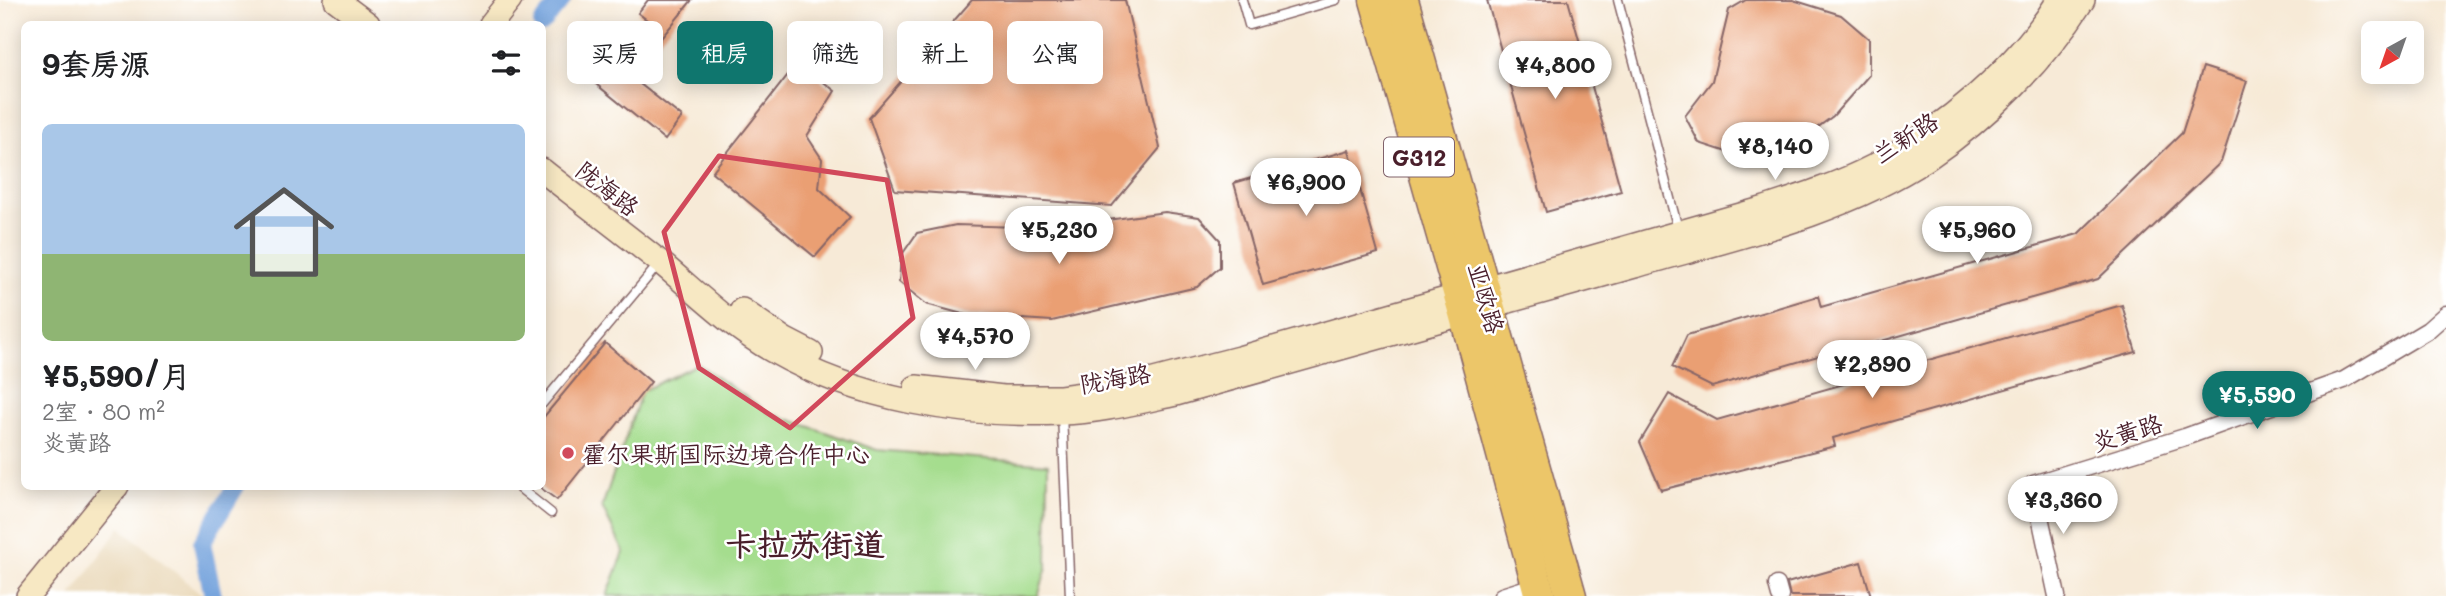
<!DOCTYPE html>
<html lang="zh">
<head>
<meta charset="utf-8">
<style>
  body { margin:0; font-family:Mali,"LXGW WenKai TC",sans-serif; background:#f6f6f6; color:#202124; height:100vh; display:flex; flex-direction:column; font-size:26px; white-space:nowrap }
  * { box-sizing:border-box; margin:0 }
  p { font-size:23px; color:#757577 }
  .icon { flex:none; width:38px; height:38px; fill:none; stroke:currentColor; stroke-width:2; stroke-linecap:round; stroke-linejoin:round }
  .map { position:relative; flex:1; overflow:hidden }
  .sheet { position:absolute; left:21px; top:21px; width:525px; height:469px; display:flex; flex-direction:column; background:#fff; border-radius:10px; box-shadow:0 4px 18px #0003 }
  .sheet>* { flex:none }
  .guide { position:absolute; left:567px; top:21px; width:665px; height:63px; display:flex; gap:14px }
  .needle { width:46px; rotate:220deg }
  .tools { position:absolute; left:2361px; top:21px; display:grid; gap:14px }
  .tools a { display:grid; place-items:center; width:63px; height:63px; border-radius:10px; background:#fff; box-shadow:0 4px 18px #0003; font-size:35px }
  .price { position:absolute; translate:-50% -60px; padding:0 16px; border-radius:24px; background:#fff; color:#222; font-size:23px; line-height:46px; filter:drop-shadow(0 2px 4px #0008) }
  .price::after { content:''; position:absolute; left:50%; top:42px; width:21px; height:16px; margin-left:-10px; background:inherit; clip-path:polygon(0 0,100% 0,50% 100%) }
  .price.on { background:#0f766e; color:#fff }
  ul { padding:0; list-style:none }
  li { display:grid; align-content:center; gap:14px; height:371px; padding:0 21px }
  li+li { border-top:2px solid #e0e0e0 }
  li span { display:grid; place-items:center; height:217px; border-radius:10px; color:#555 }
  li>.icon { margin-inline-start:auto }
  span .icon { width:126px; height:126px; fill:#fffc; stroke-width:1 }
  li b { font-size:30px }
  h2 { display:flex; justify-content:space-between; align-items:center; height:84px; padding:0 21px; font-size:30px }
  .pill { padding:0 24px; border-radius:10px; background:#fff; box-shadow:0 4px 18px #0003; font-size:24px; line-height:63px }
  .pill.on { background:#0f766e; color:#fff }
  .map>svg:first-child { display:block }
  .built { fill:#ead9ba }
  .green { fill:#a5dd8e; stroke:#787e5c; stroke-width:2 }
  .lines { fill:none; stroke-linecap:round; stroke-linejoin:round }
  .canal { stroke:#73a2dc; stroke-width:18 }
  .building { fill:#ea9f73 }
  .lane-casing { stroke:#876667; stroke-width:11 }
  .street-casing { stroke:#876667; stroke-width:19 }
  .secondary-casing { stroke:#876667; stroke-width:26 }
  .highway-casing { stroke:#876667; stroke-width:33 }
  .lane { stroke:#fff; stroke-width:8 }
  .street { stroke:#fff; stroke-width:16 }
  .secondary { stroke:#f7e8c3; stroke-width:23 }
  .highway { stroke:#ecc669; stroke-width:30 }
  .marked { fill:none; stroke:#d1495b; stroke-width:5; stroke-linejoin:round }
  .poi-dot { fill:#d1495b; stroke:#fff; stroke-width:2.5 }
  .labels { text-anchor:middle; dominant-baseline:central; stroke-width:5; stroke-linejoin:round; paint-order:stroke }
  .shield { fill:#fff; stroke:#80626b; stroke-width:2 }
  .shield-label { font-size:23px; font-weight:bold; fill:#4a1f2b }
  .street-label { font-size:24px; fill:#4a1f2b; stroke:#fff }
  .poi-label { font-size:24px; fill:#4a1f2b; stroke:#fff; text-anchor:start }
  .district-label { font-size:32px; font-weight:bold; fill:#4a1f2b; stroke:#fff }
</style>
</head>
<body>
<div class="map">
<svg width="2446" height="596" viewBox="0 0 2446 596">
  <rect width="100%" height="100%" fill="#fff"/>
  <filter id="ink" filterUnits="userSpaceOnUse"><feTurbulence type="fractalNoise" baseFrequency=".0143" numOctaves="2"/><feDisplacementMap in="SourceGraphic" scale="14" xChannelSelector="R" yChannelSelector="G"/><feConvolveMatrix kernelMatrix="1 2 1 2 8 2 1 2 1" color-interpolation-filters="sRGB"/></filter>
  <filter id="wash" filterUnits="userSpaceOnUse"><feTurbulence type="fractalNoise" baseFrequency=".00686" numOctaves="4" result="noise"/><feDisplacementMap in="SourceGraphic" scale="28" xChannelSelector="R" yChannelSelector="G"/><feGaussianBlur stdDeviation="1.57" result="paint"/><feColorMatrix in="noise" values="0 0 0 0 0 0 0 0 0 0 0 0 0 0 0 0 0 1.4 0 .05"/><feComposite in="paint" operator="in"/></filter>
  <g filter="url(#wash)">
    <rect width="100%" height="100%" fill="#f7ead7"/>
    <!-- built -->
    <path class="built" d="M120 527 204 596H71Z"/>
    <!-- green -->
    <path class="green" d="M698 364 768 412 877 450 1048 464 1047 567 1038 596H607L624 552 602 507 642 391Z"/>
    <g class="lines">
      <!-- canal -->
      <g class="canal">
        <path d="M542 24 562 0"/>
        <path d="M213 596 202 543 236 486"/>
      </g>
    </g>
    <g id="blocks">
      <!-- building -->
      <g class="building">
        <path d="M648 0H692L649 53 654 57 635 80 682 117 665 140 596 84 647 20 638 13Z"/>
        <path d="M972 0H1125L1160 148 1112 206 895 190 869 118Z"/>
        <path d="M1487 0H1568L1621 191 1546 212Z"/>
        <path d="M1746 0H1793L1841 15 1869 39V75L1833 116 1794 145 1733 154 1699 143 1685 116 1712 81 1729 10Z"/>
        <path d="M798 62 835 91 807 136 822 159 819 188 850 217 815 257 712 172Z"/>
        <path d="M2203 67 2247 81 2221 162 2098 279 1843 352 1842 349 1712 387 1672 367 1687 335 1818 296 1821 307 2078 234 2182 133Z"/>
        <path d="M1349 150 1378 253 1263 285 1234 183Z"/>
        <path d="M1165 212 1199 217 1220 240V267L1197 287 1052 321 966 315 926 304 899 282 901 256 917 233 956 225 1050 228Z"/>
        <path d="M2122 305 2136 352 1833 438 1835 446 1661 490 1640 442 1669 394 1717 420Z"/>
        <path d="M605 343 651 382 557 500 542 489V419Z"/>
        <path d="M1861 562 1871 596H1790L1787 583Z"/>
      </g>
    </g>
  </g>
  <g filter="url(#ink)">
    <use href="#blocks" fill-opacity="0" stroke="#876667" stroke-width="2"/>
    <g class="lines">
      <!-- lane casing -->
      <g class="lane-casing">
        <g id="lane">
          <path d="M1242 0 1249 25 1336 0"/>
          <path d="M1618 0 1678 229"/>
          <path d="M542 404 658 265"/>
          <path d="M1062 414 1070 596"/>
          <path d="M517 486 551 513"/>
        </g>
      </g>
      <!-- street casing -->
      <g class="street-casing">
        <g id="street">
          <path d="M1777 585 1780 596"/>
          <path d="M1502 596 1537 585"/>
          <path d="M2057 596 2033 484 2185 437 2344 380 2428 330 2446 314"/>
        </g>
      </g>
      <!-- secondary casing -->
      <g class="secondary-casing">
        <g id="secondary">
          <path d="M336 0 368 24"/>
          <path d="M491 24 510 0"/>
          <path d="M542 170C581 201 621 231 660 262 696 292 731 327 773 351 859 400 962 417 1061 413 1099 412 1138 402 1176 394 1329 350 1482 309 1635 266 1733 238 1842 215 1928 158 1988 117 2044 61 2083 0"/>
          <path d="M742 310 784 339 811 353"/>
          <path d="M916 387 1003 397H1061L1119 389 1239 358 1765 208C1802 196 1839 184 1874 166 1945 128 2016 69 2059 0"/>
          <path d="M28 596 117 486"/>
        </g>
      </g>
      <!-- highway casing -->
      <g class="highway-casing">
        <g id="highway">
          <path d="M1375 0 1464 313 1540 596"/>
          <path d="M1403 0 1571 596"/>
        </g>
      </g>
      <!-- lane -->
      <use href="#lane" class="lane"/>
      <!-- street -->
      <use href="#street" class="street"/>
      <!-- secondary -->
      <use href="#secondary" class="secondary"/>
      <!-- highway -->
      <use href="#highway" class="highway"/>
    </g>
  </g>
  <!-- marked area -->
  <path class="marked" d="M719 156 887 180 913 318 790 428 699 368 664 232Z"/>
  <!-- markers -->
  <circle class="poi-dot" cx="568" cy="453" r="7"/>
  <g class="labels">
    <!-- shield labels -->
    <rect class="shield" x="1384" y="137.5" width="70" height="39" rx="5"/>
    <g class="shield-label">
      <text x="1419" y="157">G312</text>
    </g>
    <!-- street labels -->
    <g class="street-label">
      <text transform="translate(1905 137) rotate(-33)">兰新路</text>
      <text transform="translate(608 188) rotate(38)">陇海路</text>
      <text transform="translate(1487 298) rotate(74)">亚欧路</text>
      <text transform="translate(1115 378) rotate(-10)">陇海路</text>
      <text transform="translate(2127 432) rotate(-17)">炎黄路</text>
    </g>
    <!-- poi labels -->
    <g class="poi-label">
      <text x="582" y="453">霍尔果斯国际边境合作中心</text>
    </g>
    <!-- district labels -->
    <g class="district-label">
      <text x="805" y="543">卡拉苏街道</text>
    </g>
  </g>
</svg>
<div class="tools">
<a><svg class="needle" viewBox="-14 -14 28 28"><path d="M0-13l5 13h-10z" fill="#e53935"/><path d="M0 13l5-13h-10z" fill="#757577"/></svg></a>
</div>
<b class="price" style="left:1555px;top:101px">¥4,800</b>
<b class="price" style="left:1775px;top:182px">¥8,140</b>
<b class="price" style="left:1306px;top:218px">¥6,900</b>
<b class="price" style="left:1059px;top:266px">¥5,230</b>
<b class="price" style="left:1977px;top:266px">¥5,960</b>
<b class="price" style="left:975px;top:372px">¥4,570</b>
<b class="price" style="left:1872px;top:400px">¥2,890</b>
<b class="price on" style="left:2257px;top:431px">¥5,590</b>
<b class="price" style="left:2063px;top:536px">¥3,360</b>
<div class="guide">
<a class="pill">买房</a>
<a class="pill on">租房</a>
<a class="pill">筛选</a>
<a class="pill">新上</a>
<a class="pill">公寓</a>
</div>
<section class="sheet">
<h2>9套房源<svg class="icon" aria-label="filters" viewBox="0 0 24 24"><path d="M4 7h16M4 17h16"/><circle cx="9" cy="7" r="2"/><circle cx="15" cy="17" r="2"/></svg></h2>
<ul>
<li><span style="background:linear-gradient(#a9c7e8 60%,#8fb573 0)"><svg class="icon" aria-label="home" viewBox="0 0 24 24"><path d="M3 11l9-7 9 7M6 9v11h12V9"/></svg></span><div><b>¥5,590/月</b><p>2室 · 80 m²</p><p>炎黄路</p></div></li>
</ul>
</section>
</div>
</body>
</html>
